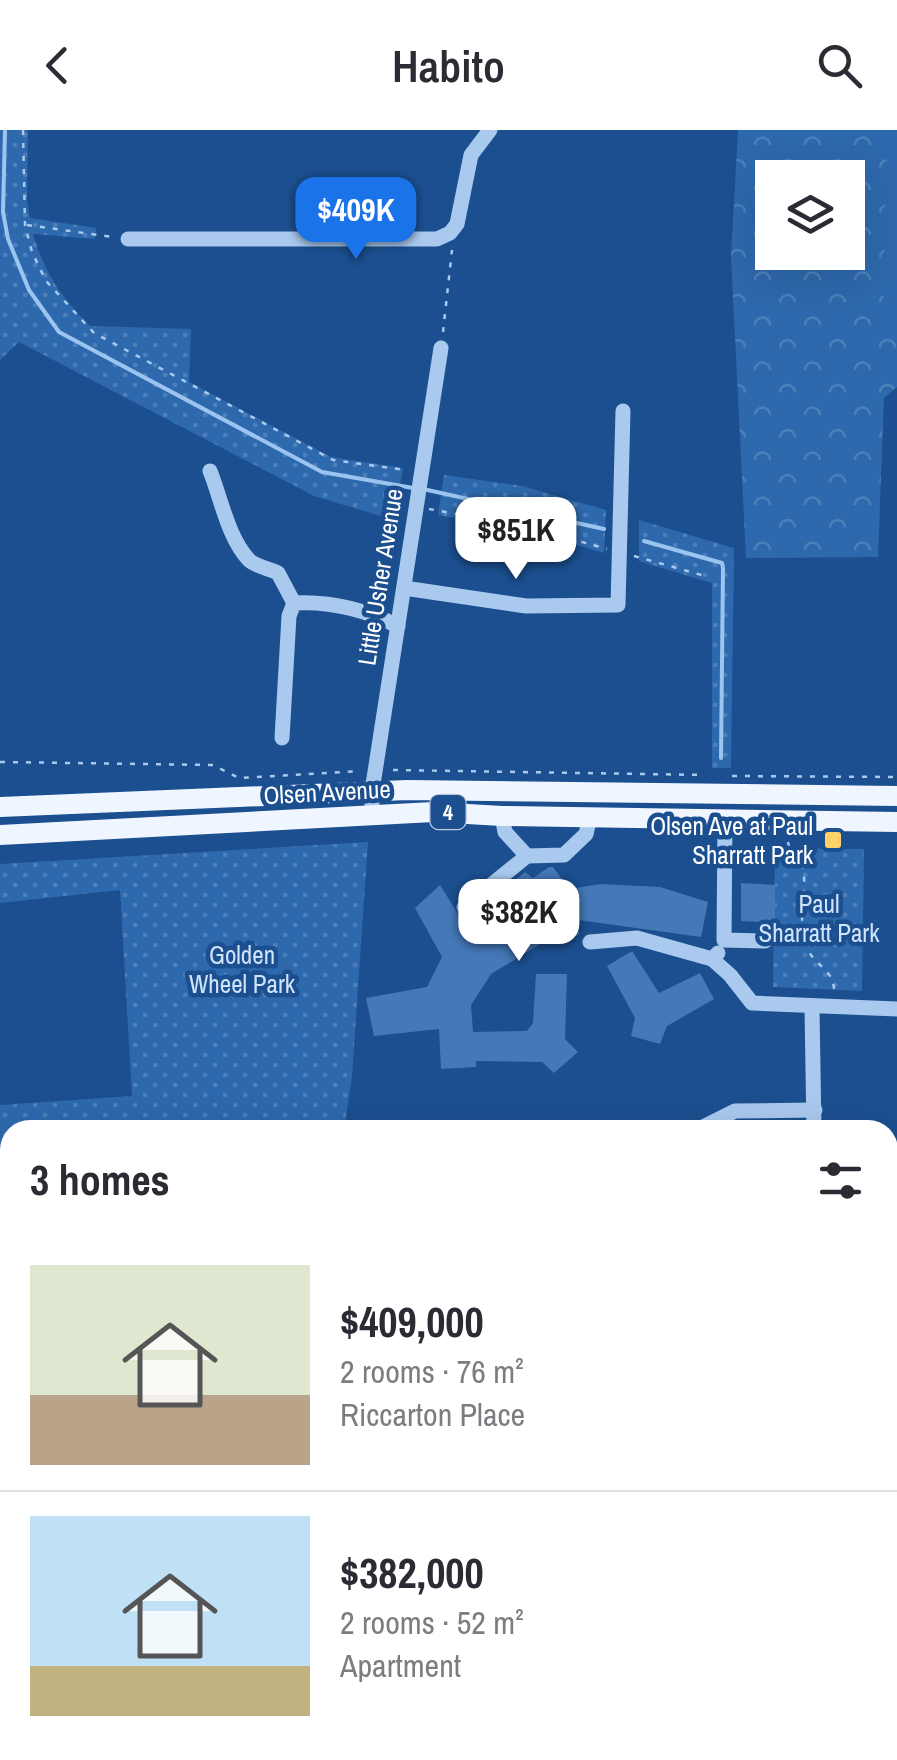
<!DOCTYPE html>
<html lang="en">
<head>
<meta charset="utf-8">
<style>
  body { margin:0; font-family:"Archivo Narrow",sans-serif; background:#f7f7f7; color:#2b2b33; height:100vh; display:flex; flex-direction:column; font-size:38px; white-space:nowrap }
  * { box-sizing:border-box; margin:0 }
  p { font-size:32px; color:#7c7c81 }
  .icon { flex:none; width:55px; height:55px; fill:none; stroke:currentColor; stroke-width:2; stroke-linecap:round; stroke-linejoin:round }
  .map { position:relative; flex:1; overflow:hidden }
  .sheet { position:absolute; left:0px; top:990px; width:898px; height:640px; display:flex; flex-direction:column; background:#fff; border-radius:30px 30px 0 0; box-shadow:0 10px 40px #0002 }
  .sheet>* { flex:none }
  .controls { position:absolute; left:755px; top:30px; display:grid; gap:20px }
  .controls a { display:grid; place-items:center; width:110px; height:110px; border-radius:0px; background:#fff; box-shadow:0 10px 40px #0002; font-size:50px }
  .price { position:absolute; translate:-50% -85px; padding:0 22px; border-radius:20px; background:#fff; color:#222; font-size:32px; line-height:65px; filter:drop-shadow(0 2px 5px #0008) }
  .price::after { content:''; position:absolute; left:50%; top:60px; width:30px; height:22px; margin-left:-15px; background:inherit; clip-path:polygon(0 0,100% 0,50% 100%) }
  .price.selected { background:#1a73e8; color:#fff }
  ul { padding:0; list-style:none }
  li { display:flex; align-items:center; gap:30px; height:250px; padding:0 30px }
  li+li { border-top:2px solid #e1e1e2 }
  li span { display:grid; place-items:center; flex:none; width:280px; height:200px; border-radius:0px; color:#555 }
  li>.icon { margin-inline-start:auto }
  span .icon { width:120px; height:120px; fill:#fffc; stroke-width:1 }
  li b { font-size:42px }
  h2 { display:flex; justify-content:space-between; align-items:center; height:120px; padding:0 30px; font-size:42px }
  header { display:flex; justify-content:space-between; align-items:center; height:130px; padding:0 30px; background:#fff; font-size:45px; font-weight:600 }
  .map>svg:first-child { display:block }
  .forest { fill:url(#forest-crowns); fill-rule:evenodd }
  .park { fill:url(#park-dots) }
  .garden { fill:#2e69ad }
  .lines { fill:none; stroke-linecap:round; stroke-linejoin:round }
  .stream { stroke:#9cc4f0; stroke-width:4 }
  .building { fill:#4478b7 }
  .path { stroke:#a9c9ee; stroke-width:2.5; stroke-dasharray:5 8; stroke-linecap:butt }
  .minor { stroke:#a9c9ee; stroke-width:15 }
  .major { stroke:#f0f6ff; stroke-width:20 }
  .poi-dot { fill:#ffd166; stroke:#1b4f8f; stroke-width:4 }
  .labels { text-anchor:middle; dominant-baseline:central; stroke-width:9; stroke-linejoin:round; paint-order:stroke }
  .shield { fill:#1b4f8f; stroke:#bbcadd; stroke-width:2.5 }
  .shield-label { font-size:22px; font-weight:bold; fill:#fff }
  .street-label { font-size:25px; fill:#fff; stroke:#1b4f8f }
  .poi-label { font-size:25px; fill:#fff; stroke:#1b4f8f; text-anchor:end }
  .park-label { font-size:25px; fill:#cfe3fa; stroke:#1b4f8f }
</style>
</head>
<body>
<header><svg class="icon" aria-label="back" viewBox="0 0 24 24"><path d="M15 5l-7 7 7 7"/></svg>Habito<svg class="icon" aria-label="search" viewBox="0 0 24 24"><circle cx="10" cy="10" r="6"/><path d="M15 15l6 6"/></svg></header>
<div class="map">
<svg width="897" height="1630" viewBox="0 0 897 1630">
  <defs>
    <pattern id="forest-crowns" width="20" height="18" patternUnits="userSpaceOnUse" patternTransform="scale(2.5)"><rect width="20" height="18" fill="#2e69ad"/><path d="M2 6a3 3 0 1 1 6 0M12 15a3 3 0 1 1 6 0" fill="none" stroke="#4d80b9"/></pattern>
    <pattern id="park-dots" width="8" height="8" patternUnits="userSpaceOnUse" patternTransform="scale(2.5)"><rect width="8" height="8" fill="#2e69ad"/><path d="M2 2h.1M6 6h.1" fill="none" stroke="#4d80b9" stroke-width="1.8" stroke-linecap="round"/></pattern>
  </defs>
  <rect width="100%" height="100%" fill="#1b4f8f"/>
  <!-- forest -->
  <path class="forest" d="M738 0H897V257L884 268 878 427 746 428 731 126ZM772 48H848V122H772Z"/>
  <!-- park -->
  <g class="park">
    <path d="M0 0H28L27 71 30 88 96 98 95 109 33 104C46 146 60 165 90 196L191 199 189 252 331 327 403 338 394 390 314 366 19 212 0 230Z"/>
    <path d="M444 345 522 356 606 380 604 423 526 400 438 385Z"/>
    <path d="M639 390 734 418 731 638H712V453L639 431Z"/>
    <path d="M368 712 352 946 344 1000H10V1516L0 1515V975L132 966 120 760 0 773V734Z"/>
    <path d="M775 718 864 719 862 861 773 857Z"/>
  </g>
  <!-- garden -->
  <g class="garden">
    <path d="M887 0H897V195L883 194Z"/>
    <path d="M10 1061V1317L0 1314V1063Z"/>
  </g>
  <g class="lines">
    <!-- stream -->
    <g class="stream">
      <path d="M5 0 3 82 8 109 29 160 59 202 322 342 413 358"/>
      <path d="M423 359 604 399"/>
      <path d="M644 411 722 433 723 438 721 628"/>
    </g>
  </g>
  <!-- building -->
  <g class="building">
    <path d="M549 737H553L569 759 601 754 660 757 708 772 701 807 571 789 580 804 563 813 555 805 491 844 471 875 473 902 527 901 533 893 536 844H567L565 909 578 922 554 943 542 932 476 931V937L441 939 439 899 374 906 366 868 427 857 442 827 415 778 440 755 475 811 511 786 497 766 525 742 533 748Z"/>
    <path d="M741 753 775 755V793L741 791Z"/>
    <path d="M632 821 659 863 700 843 714 869 667 896 660 914 631 906 635 888 607 836Z"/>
  </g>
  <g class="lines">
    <!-- path -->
    <g class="path">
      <path d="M23 0 25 95 32 122 46 151 94 203 333 330 405 340"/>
      <path d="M27 95 113 107"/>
      <path d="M443 202 452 120"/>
      <path d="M429 379 529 397 607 419"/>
      <path d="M634 426 705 446"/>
      <path d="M0 632 213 635 239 648 360 641"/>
      <path d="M393 640 705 645"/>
      <path d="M732 646 897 647"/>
      <path d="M788 712C790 724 801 727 803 739 808 765 795 794 808 820 816 836 833 840 834 859"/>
    </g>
    <!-- minor -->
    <g class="minor">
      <path d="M128 109H437L450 103 457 94 471 25 490 0"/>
      <path d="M210 341C221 368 228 408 249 430 256 437 269 438 278 443L294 473"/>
      <path d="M404 458 526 476 618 475 623 281"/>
      <path d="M282 608 289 486 294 473C329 471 366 480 398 496"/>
      <path d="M372 684V661L441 218"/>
      <path d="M725 689 724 810 765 811"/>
      <path d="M527 726 564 725 586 704 590 687"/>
      <path d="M464 777 527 726 505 702 502 686"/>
      <path d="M590 812 637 808 712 829 718 823"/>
      <path d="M712 829 730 845 752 873 897 879"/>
      <path d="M812 878 814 1000"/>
      <path d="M697 1000 735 981 815 980"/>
      <path d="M888 1063 897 1064"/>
      <path d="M888 1242H897"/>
      <path d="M888 1524 897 1514"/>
      <path d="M70 1620 73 1630"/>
      <path d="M350 1620 353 1630"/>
      <path d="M524 1620 532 1630"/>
      <path d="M177 1630 185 1622 199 1630"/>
      <path d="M483 1630 496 1620"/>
    </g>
    <!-- major -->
    <g class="major">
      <path d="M0 677 407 660 897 666"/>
      <path d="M0 705 433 682 502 686 897 692"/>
    </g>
  </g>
  <!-- markers -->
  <rect class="poi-dot" x="823" y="700" width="20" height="20" rx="5"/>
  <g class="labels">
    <!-- shield labels -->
    <rect class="shield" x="430.5" y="665" width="35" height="34" rx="8"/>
    <g class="shield-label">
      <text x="448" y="682">4</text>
    </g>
    <!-- street labels -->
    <g class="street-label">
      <text transform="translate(380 447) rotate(-81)">Little Usher Avenue</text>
      <text transform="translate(327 662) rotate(-3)">Olsen Avenue</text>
    </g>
    <!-- poi labels -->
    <g class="poi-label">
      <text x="813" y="696">Olsen Ave at Paul<tspan x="813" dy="29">Sharratt Park</tspan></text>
    </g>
    <!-- park labels -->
    <g class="park-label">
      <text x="819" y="774">Paul<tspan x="819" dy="29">Sharratt Park</tspan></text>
      <text x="242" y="825">Golden<tspan x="242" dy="29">Wheel Park</tspan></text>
    </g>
  </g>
</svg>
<div class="controls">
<a><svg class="icon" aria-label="layers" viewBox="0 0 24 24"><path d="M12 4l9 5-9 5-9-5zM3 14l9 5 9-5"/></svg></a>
</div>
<b class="price selected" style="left:356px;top:132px">$409K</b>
<b class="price" style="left:516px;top:452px">$851K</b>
<b class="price" style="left:519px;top:834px">$382K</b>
<section class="sheet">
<h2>3 homes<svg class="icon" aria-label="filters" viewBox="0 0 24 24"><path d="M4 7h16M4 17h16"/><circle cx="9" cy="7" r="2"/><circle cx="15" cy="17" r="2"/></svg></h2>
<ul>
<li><span style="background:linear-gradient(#dfe7d0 65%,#b9a48a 0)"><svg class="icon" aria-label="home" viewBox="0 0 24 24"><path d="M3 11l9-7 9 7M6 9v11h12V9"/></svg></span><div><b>$409,000</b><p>2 rooms · 76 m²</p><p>Riccarton Place</p></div></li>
<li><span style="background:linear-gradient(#bfe0f5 75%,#c2b280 0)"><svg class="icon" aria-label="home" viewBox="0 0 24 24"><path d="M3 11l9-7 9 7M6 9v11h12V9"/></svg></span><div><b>$382,000</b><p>2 rooms · 52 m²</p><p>Apartment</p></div></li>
</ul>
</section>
</div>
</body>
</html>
